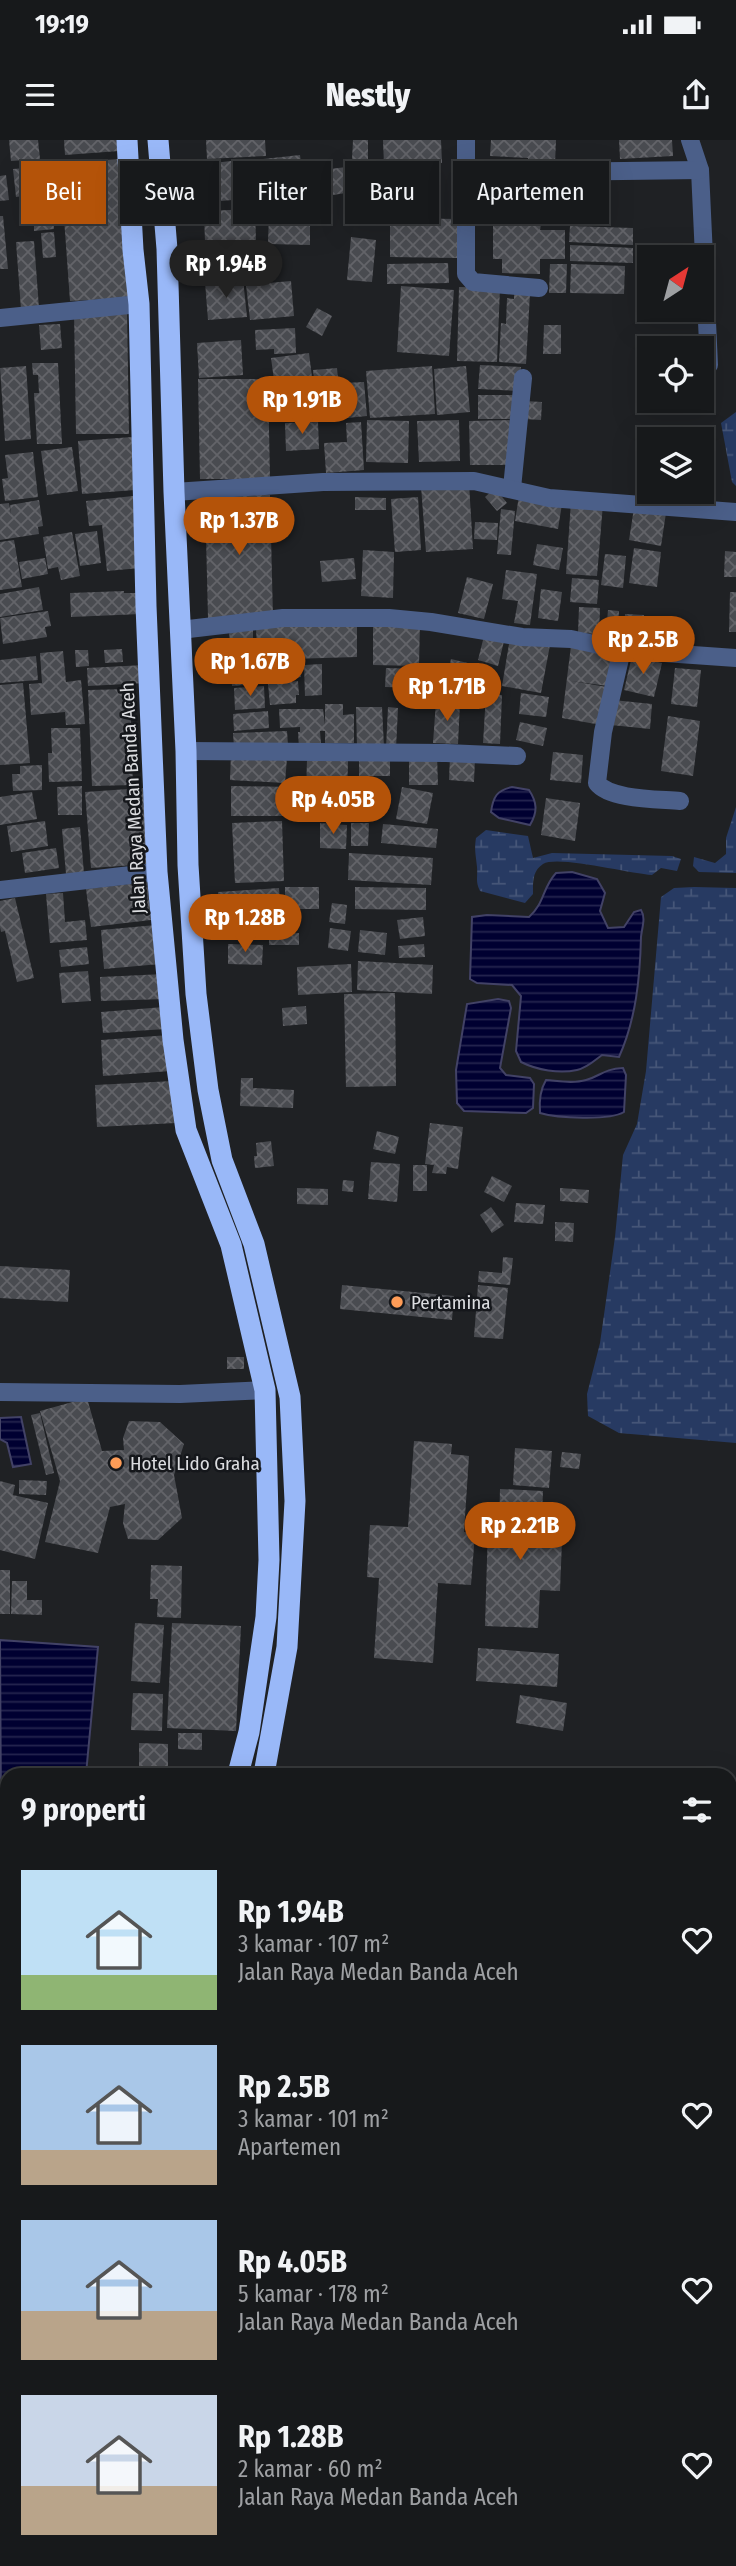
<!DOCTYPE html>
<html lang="id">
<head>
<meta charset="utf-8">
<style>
  body { margin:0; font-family:"Fira Sans Condensed",sans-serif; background:#202224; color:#f1f3f6; height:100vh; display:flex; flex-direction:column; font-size:26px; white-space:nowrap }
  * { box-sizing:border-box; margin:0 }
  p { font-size:23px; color:#9ea0a3 }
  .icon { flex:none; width:38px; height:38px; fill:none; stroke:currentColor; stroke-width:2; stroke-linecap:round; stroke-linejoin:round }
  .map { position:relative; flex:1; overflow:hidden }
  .sheet { position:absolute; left:0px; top:1628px; width:737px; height:800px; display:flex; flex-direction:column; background:#17191b; border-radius:21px 21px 0 0; box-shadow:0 7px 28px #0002,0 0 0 2px #36383a }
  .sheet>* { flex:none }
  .banner { position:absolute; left:21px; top:21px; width:695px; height:63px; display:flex; gap:14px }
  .needle { width:46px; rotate:36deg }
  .controls { position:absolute; left:637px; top:105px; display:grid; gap:14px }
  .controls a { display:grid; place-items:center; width:77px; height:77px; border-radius:0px; background:#17191b; box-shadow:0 7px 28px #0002,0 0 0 2px #36383a; font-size:35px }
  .price { position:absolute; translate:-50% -60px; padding:0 16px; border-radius:24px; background:#b45309; color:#fff; font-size:23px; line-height:46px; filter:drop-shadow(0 2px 4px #0008) }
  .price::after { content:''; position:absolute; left:50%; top:42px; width:21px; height:16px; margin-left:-10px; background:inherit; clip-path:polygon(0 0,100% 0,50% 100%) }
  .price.on { background:#222; color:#fff }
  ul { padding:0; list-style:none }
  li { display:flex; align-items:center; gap:21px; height:175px; padding:0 21px }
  li span { display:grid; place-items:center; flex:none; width:196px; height:140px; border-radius:0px; color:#555 }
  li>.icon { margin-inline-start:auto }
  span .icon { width:84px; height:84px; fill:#fffc; stroke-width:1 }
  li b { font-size:30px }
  h2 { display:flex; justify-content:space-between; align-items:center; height:84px; padding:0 21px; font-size:30px }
  .tag { padding:0 24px; border-radius:0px; background:#17191b; box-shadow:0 7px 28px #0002,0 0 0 2px #36383a; font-size:24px; line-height:63px }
  .tag.on { background:#b45309; color:#fff }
  .status { display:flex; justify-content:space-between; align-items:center; height:49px; padding:0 35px; background:#17191b; direction:ltr }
  .status svg { height:19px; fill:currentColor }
  header { display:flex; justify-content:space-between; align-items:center; height:91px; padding:0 21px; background:#17191b; font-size:32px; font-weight:800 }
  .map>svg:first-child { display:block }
  .wetland { fill:url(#wetland-marsh) }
  .water { fill:url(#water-rules); stroke:#424266; stroke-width:2 }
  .building { fill:url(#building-cross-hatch) }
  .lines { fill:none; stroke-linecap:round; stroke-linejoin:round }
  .minor { stroke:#4b5f89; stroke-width:18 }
  .highway { stroke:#99b8f8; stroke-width:21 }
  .poi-dot { fill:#fe9c57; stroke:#15171b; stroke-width:2.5 }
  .labels { text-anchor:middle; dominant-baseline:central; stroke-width:5; stroke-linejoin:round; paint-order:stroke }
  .street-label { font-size:19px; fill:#dcdde0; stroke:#15171b }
  .poi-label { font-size:19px; fill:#dcdde0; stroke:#15171b; text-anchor:start }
</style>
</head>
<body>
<div class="status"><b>19:19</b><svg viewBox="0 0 49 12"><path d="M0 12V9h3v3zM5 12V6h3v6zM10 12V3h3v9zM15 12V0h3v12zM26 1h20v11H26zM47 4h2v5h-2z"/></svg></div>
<header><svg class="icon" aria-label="menu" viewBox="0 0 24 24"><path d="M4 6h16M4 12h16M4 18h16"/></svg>Nestly<svg class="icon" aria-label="share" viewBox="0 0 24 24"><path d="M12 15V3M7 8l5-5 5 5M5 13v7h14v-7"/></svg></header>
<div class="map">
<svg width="736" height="2426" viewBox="0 0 736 2426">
  <defs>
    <pattern id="wetland-marsh" width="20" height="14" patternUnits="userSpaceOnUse" patternTransform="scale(1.75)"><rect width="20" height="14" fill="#273a62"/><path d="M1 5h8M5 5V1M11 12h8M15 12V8" fill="none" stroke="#465678"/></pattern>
    <pattern id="water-rules" width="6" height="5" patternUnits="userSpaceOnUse" patternTransform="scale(1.75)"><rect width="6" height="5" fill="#000031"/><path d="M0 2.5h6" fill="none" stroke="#25254f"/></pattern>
    <pattern id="building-cross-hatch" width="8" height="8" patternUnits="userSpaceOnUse" patternTransform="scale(1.75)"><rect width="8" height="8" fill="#494b50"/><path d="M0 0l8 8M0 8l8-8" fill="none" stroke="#636469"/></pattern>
  </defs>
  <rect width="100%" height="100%" fill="#1f2124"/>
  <!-- wetland -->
  <g class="wetland">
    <path d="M736 272V346L732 342 721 283Z"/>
    <path d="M736 667V733L699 732 693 726 694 717 715 723 726 714V698Z"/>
    <path d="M486 690 528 696 533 718 552 713 672 716 681 719 677 731 661 728 652 735C630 734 558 715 543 724 532 731 533 743 533 754L525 763 480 751C475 741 478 737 477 727 476 715 474 711 476 698Z"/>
    <path d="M694 747 736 748V1303L619 1293 588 1276 587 1254 600 1203 615 1097 623 1015 637 984 646 931 661 757 674 748Z"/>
    <path d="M736 1920V2001L730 2004V1921Z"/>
  </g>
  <!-- water -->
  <g class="water">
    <path d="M512 647 529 650C537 662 538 672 530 685L499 678 491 672C493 657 497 650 512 647Z"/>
    <path d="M572 732 597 739 605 753 600 771 608 788 624 787 634 772 641 770C646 778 642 787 641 797 640 838 636 879 619 917L602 915C594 921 587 928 577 930 559 934 537 930 521 922L516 911 521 856 512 845 477 843 470 839 472 777 487 775 529 777C545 763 542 748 556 733Z"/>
    <path d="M498 859 509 861 511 868 500 928 506 935 530 938 534 944 533 968 526 973 464 971 457 963 456 930 467 864Z"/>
    <path d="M623 928 626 935 624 972C609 981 557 978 540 973 539 961 540 950 546 940 559 941 573 944 586 940 601 936 603 929 623 928Z"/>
    <path d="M21 1277 31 1324 13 1327 7 1303 0 1299V1278Z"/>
    <path d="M0 1500 98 1507 86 1634H7V1838L2 1849Z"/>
    <path d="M0 1940 7 1945V2126L0 2124Z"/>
  </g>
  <!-- building -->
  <g class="building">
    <path d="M9 0H38L40 19 11 21Z"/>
    <path d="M64 0H118L119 11 65 15Z"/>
    <path d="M206 0H265L266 16 207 19Z"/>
    <path d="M353 0H368V21L352 20Z"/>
    <path d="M383 0H441L442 23 384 25Z"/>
    <path d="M491 0H556L555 24 528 23V18L490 16Z"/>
    <path d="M619 0H672L673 16 620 19Z"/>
    <path d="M300 15 302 31 290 32 294 59 268 62 263 19Z"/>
    <path d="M119 19 129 158 70 161 60 23Z"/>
    <path d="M261 19 265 50 244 52 240 22Z"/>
    <path d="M239 20 243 59 210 62 206 24Z"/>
    <path d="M372 25 410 31 404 69 367 64Z"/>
    <path d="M49 26 54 89 34 91V84H25L23 56 16 57 13 29Z"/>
    <path d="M355 26 359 51 300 60 296 33Z"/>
    <path d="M6 35 9 60 0 61V36Z"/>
    <path d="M553 35 586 36 585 84H552Z"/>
    <path d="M416 36 439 39 435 75 412 72Z"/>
    <path d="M255 69 256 102 205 103 204 71Z"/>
    <path d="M269 71H310V105L268 104Z"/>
    <path d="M0 76H3L8 129H0Z"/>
    <path d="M390 78 458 79 457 118 390 117Z"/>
    <path d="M493 83 541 84 540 90H565V119H540V134L502 133V119H493Z"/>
    <path d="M570 86 633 88V105L569 102Z"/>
    <path d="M54 92 56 117 43 118 41 93Z"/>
    <path d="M351 97 376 100 372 142 347 140Z"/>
    <path d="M34 101 39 168 21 169 16 102Z"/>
    <path d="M255 103V136L206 137 205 104Z"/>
    <path d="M570 105 633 108V123L570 121Z"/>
    <path d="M448 123 449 143 387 144V124Z"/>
    <path d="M550 124H567L566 153H549Z"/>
    <path d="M571 124 625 126 624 154 570 153Z"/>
    <path d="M243 139 247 177 208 180 205 142Z"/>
    <path d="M291 141 294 176 250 180 246 145Z"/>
    <path d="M401 146 454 150 449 216 397 212Z"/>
    <path d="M459 147 500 148 497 222 457 221Z"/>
    <path d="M514 153 530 154 526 224 499 222 501 183 506 184 507 158 514 159Z"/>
    <path d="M317 168 332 176 322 196 306 187Z"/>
    <path d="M74 171H127L129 294H76Z"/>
    <path d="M60 184 62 208 41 210 39 185Z"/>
    <path d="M544 185H561V214H543Z"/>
    <path d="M295 188 296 213 274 214V209L256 210 255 190Z"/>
    <path d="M241 200 243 235 199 238 197 203Z"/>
    <path d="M309 213 313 245 292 248 291 238 274 240 271 218Z"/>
    <path d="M32 223H58L62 304H37L34 253H39L38 235H33Z"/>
    <path d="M480 225 521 227 519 251 478 249Z"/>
    <path d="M26 226 31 299 5 301 0 228Z"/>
    <path d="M432 226 435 274 370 278 366 231Z"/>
    <path d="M466 226 470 272 437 275 434 229Z"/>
    <path d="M337 228 342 279 318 282 316 266V280L284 282 282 250 315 248 313 230Z"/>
    <path d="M198 239H268L270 339H200Z"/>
    <path d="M364 242 367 276 347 278 343 243Z"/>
    <rect x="478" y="255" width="35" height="24"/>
    <path d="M525 261 542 262 541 280 524 279Z"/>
    <path d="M367 280 409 281 408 323 366 322Z"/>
    <path d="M459 280 460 321 419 322 417 281Z"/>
    <path d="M514 280 507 325H470L469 281Z"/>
    <path d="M318 282 319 309 286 311 285 283Z"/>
    <path d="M361 282 364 330 326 333 324 303 347 302 346 283Z"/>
    <path d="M132 297 135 350 82 354 78 301Z"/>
    <path d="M72 307 78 351 47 355 41 311Z"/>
    <path d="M33 312 38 357 5 361 2 339 8 338 5 315Z"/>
    <path d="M469 343 473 409 426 412 421 346Z"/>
    <path d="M495 348 507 363 497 371 485 357Z"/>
    <path d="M270 355 273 477 208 478 205 356Z"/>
    <path d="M133 356 140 428 107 431 102 385 89 386 86 361Z"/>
    <path d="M519 356 562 364 558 389 515 381Z"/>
    <path d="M355 357 386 358V370H355Z"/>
    <path d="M418 357 421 410 395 412 391 359Z"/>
    <path d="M39 360 43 386 38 387 39 394 0 400V364L9 363 11 375 10 365Z"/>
    <path d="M571 362 603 364 597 436 566 434Z"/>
    <path d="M634 368 666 373 661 406 629 400Z"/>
    <path d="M501 369 515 371 511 415 497 414Z"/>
    <path d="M475 382 498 383 497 400 474 399Z"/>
    <path d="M97 391 101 423 80 426 75 394Z"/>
    <path d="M72 392 80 436 61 440 58 427 48 429 43 397Z"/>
    <path d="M14 400 22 447 0 450V402Z"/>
    <path d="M537 404 563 408 559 430 533 425Z"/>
    <path d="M634 408 661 412 657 447 629 443Z"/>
    <path d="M363 410 394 412 393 458 361 456Z"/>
    <path d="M725 411 736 412V437H724Z"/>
    <path d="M605 414 626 416 623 448 601 445Z"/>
    <path d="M45 418 48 434 22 439 19 422Z"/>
    <path d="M354 418 356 439 322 442 320 421Z"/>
    <path d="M506 430 537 434 530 485 514 483 518 461 502 459Z"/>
    <path d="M467 437 493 444 484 479 458 473Z"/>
    <path d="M572 438 599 440 597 464 570 462Z"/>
    <path d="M39 447 43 470 0 477V454Z"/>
    <path d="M541 449 562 452 558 481 538 478Z"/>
    <path d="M124 451V453H140L141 474 71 477 70 453Z"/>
    <path d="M730 452H736V492H729Z"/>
    <path d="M579 467 600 468 599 494 578 493Z"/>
    <path d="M608 470 619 471 618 494 606 493Z"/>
    <path d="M48 471 51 486 45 487 47 497 3 504 0 478Z"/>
    <path d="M625 474 644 475 643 501 624 500Z"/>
    <path d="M357 482V517L257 520 256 485Z"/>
    <path d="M373 482 420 483 419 526 373 525Z"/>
    <path d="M253 487V508L230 509 229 488Z"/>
    <path d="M485 492 505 497 498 526 478 520Z"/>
    <path d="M510 498 550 505 541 553 502 546Z"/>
    <path d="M571 506 613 513 608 546 571 541 607 547 601 585 562 578Z"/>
    <path d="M122 509 123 522 105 523 104 510Z"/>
    <path d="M75 510H88L89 526 76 527Z"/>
    <path d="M63 511 66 542 81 540 85 584 66 585 65 572 31 575 29 544 42 543 40 513Z"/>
    <path d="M232 511H252V521L232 522Z"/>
    <path d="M36 516 38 540 0 543V520Z"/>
    <path d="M632 516 662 523 654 557 624 550Z"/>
    <path d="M451 519 476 525 471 552 445 546Z"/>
    <path d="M265 522 267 543 232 546 231 525Z"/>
    <path d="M300 522 301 537 269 540 267 525Z"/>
    <path d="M322 524V555L305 556 304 525Z"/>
    <path d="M144 525 145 543 88 546 87 528Z"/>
    <path d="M386 528 422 529V548L385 547Z"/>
    <path d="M675 528 701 530 697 567 671 564Z"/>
    <path d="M298 541 299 555H296V563L270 565 268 544Z"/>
    <path d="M23 543 30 623 0 625V545Z"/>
    <path d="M264 546 265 568 235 570 234 548Z"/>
    <path d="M130 549 133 645 92 646 88 550Z"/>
    <path d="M521 553 549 557 546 577 519 574Z"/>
    <path d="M486 554 502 555 500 604 483 603Z"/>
    <path d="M613 560 652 564 650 589 611 585Z"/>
    <path d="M436 561 460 563 458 604 433 603Z"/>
    <path d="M325 564H343V575L354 574V603H325V591H320L321 604 299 609 298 592H300V587L280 588 279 569H323L325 585Z"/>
    <path d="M356 567H382L384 607 357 608Z"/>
    <path d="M388 567 398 568 396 609 386 608Z"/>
    <path d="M268 571 269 588 234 591 233 574Z"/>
    <path d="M668 576 700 581 693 636 661 631Z"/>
    <path d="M520 582 547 588 543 606 516 600Z"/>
    <path d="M51 588H80L82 641 49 642 48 613H52Z"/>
    <path d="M287 591 288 605 234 608 233 593Z"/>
    <path d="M553 612 583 615 581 643 550 640Z"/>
    <path d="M231 614 287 618 285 643 230 640Z"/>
    <rect x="359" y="614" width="31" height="22"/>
    <path d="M409 615H437L438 645H409Z"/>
    <path d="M450 616 475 618 474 642 449 640Z"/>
    <path d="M307 619 348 621 347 658 306 656Z"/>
    <path d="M42 625V650L13 651 12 634H20V626Z"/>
    <path d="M82 646V675H58L57 647Z"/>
    <path d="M231 646 294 647V676H231Z"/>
    <path d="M402 647 433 653 427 684 396 679Z"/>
    <path d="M143 648 149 724 91 728 85 652Z"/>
    <path d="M32 652 37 679 0 685V657Z"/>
    <path d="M546 658 580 663 575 701 541 695Z"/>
    <path d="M45 681 48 706 11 712 7 686Z"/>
    <path d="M282 681 284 741 235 743 232 683Z"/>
    <path d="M320 683 347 685 346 709 320 708Z"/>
    <path d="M351 683H369L368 706H351Z"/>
    <path d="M383 684 438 689 436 708 381 703Z"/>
    <path d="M80 687 84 733 66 734 62 689Z"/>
    <path d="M56 708 59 728 25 733 22 713Z"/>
    <path d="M349 713 433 718 431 745 348 740Z"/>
    <path d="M147 742 151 780 91 787 86 749Z"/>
    <rect x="285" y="747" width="34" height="22"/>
    <path d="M355 747 426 748V770L355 769Z"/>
    <path d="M279 748 280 762 219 766 218 752Z"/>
    <path d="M63 753 65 782 85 780 87 800 50 803 46 754Z"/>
    <path d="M15 758 34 838 17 842 5 791 1 792 0 787V761Z"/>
    <path d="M332 763 347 765 345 784 329 782Z"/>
    <path d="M296 770 297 788 235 789 234 772Z"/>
    <path d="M423 777 425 796 400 799 397 780Z"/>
    <path d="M156 785 160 824 104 829 101 790Z"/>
    <path d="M330 788 351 791 348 811 328 808Z"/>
    <path d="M360 790 387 793 385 815 358 812Z"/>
    <path d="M299 793V805H269V794Z"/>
    <path d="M228 804 263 805 262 825 228 824Z"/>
    <path d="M424 804 425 817 399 818 398 806Z"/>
    <path d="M87 807 89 824 61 827 59 810Z"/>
    <path d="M358 821 433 825 432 854 357 850Z"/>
    <path d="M351 824 352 852 298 855 297 827Z"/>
    <path d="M88 831 91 861 62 863 59 833Z"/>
    <path d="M164 834 166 859 101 861 100 837Z"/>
    <path d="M395 853 396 946 346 947 344 854Z"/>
    <path d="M306 866 307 884 283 886 282 868Z"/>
    <path d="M164 867 166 889 103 893 101 872Z"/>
    <path d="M169 895 171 931 103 936 101 900Z"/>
    <path d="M241 938H253V948L294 950 293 968 240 966Z"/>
    <path d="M173 941 176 983 97 987 95 945Z"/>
    <path d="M430 983 463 987 458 1029 447 1027 446 1034 432 1033 434 1025 425 1024Z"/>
    <path d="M377 991 399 997 395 1014 373 1009Z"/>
    <path d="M271 1001 274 1026 255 1028 254 1016H257L256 1003Z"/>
    <path d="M371 1022 400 1024 397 1062 368 1059Z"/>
    <rect x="413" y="1025" width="14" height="26"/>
    <path d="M492 1036 512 1046 504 1062 484 1052Z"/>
    <path d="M343 1040 354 1041 353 1052 342 1051Z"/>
    <path d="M297 1048 328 1049V1065L297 1064Z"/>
    <path d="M560 1048 589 1050 588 1063 560 1061Z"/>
    <path d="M516 1063 545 1065 543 1084 514 1082Z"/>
    <path d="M491 1067 504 1085 492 1093 480 1075Z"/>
    <path d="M555 1082 574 1083 573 1102 555 1101Z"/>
    <path d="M503 1117 513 1118 510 1145 478 1142 479 1131 502 1133Z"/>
    <path d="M0 1126 70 1130 68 1162 0 1158Z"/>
    <path d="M342 1145 454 1156 452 1180 340 1169Z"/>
    <path d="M478 1145 508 1148 503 1199 474 1197Z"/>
    <rect x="227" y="1217" width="17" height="12"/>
    <path d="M87 1258 102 1311 124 1310 123 1298 129 1281 160 1282 184 1304 174 1335 182 1378 158 1400 128 1399 123 1383 125 1364 110 1367 98 1413 45 1402 60 1341 40 1271Z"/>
    <path d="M40 1273 54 1333 46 1335 31 1275Z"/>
    <path d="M414 1301 452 1304 451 1314 469 1316 464 1392 475 1393 471 1445 438 1443 433 1523 374 1518 379 1438 367 1437 370 1385 408 1387Z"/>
    <path d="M515 1308 552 1311 549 1348 513 1345Z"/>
    <path d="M562 1312 581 1314 579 1329 560 1327Z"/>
    <path d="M19 1340 47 1341 46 1355 19 1354Z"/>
    <path d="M0 1341 15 1345 13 1355 48 1363 35 1419 0 1410Z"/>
    <path d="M500 1349 543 1351 541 1399 562 1400 560 1451 540 1450 538 1488 485 1486 488 1386 499 1387Z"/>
    <path d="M151 1425 182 1426 181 1478 157 1477 158 1459H150Z"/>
    <rect x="0" y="1430" width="10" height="44"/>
    <path d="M12 1441H27V1460H42V1475L11 1474Z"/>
    <path d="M135 1483 164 1485 160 1543 131 1541Z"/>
    <path d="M172 1483 241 1486 236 1591 167 1588Z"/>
    <path d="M478 1508 559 1514 557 1547 476 1541Z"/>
    <path d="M133 1553 163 1554 162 1591 131 1590Z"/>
    <path d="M520 1555 567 1563 563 1591 516 1583Z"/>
    <path d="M178 1593H202V1610L178 1609Z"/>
    <path d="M139 1603 168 1604V1628H139Z"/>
    <path d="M0 2371 7 2372V2420H20L19 2426H0Z"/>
    <path d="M22 2420H76L75 2426H22Z"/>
    <path d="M172 2420H221L220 2426H171Z"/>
  </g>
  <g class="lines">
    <!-- minor -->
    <g class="minor">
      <path d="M466 0V134L473 142 539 148"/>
      <path d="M690 0 700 30 709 225"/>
      <path d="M466 33 700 30"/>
      <path d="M0 178 139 164"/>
      <path d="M512 348 523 238"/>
      <path d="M174 352 323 342 474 341 549 358 736 372"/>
      <path d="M180 490 283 478H389L431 482 522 497 571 499 622 510 736 518"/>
      <path d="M622 510 603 592 597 643C610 660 659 659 680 661"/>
      <path d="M186 611 446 613 517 616"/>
      <path d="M0 750 157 732"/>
      <path d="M0 1252 180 1254 265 1250"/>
      <path d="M0 2206 7 2207"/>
    </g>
    <!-- highway -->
    <g class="highway">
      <path d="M127 0 133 110 139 164 146 466 157 732 173 900 186 990 231 1105 265 1250 269 1420 266 1477 249 1592 238 1634"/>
      <path d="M158 0 167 109 174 352 186 611 188 725 196 854 208 950 222 1020 254 1104 290 1257 295 1361 287 1507 264 1634"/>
      <path d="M94 2426 95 2420"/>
      <path d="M115 2426V2420"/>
    </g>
  </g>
  <!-- markers -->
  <g class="poi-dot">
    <circle cx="397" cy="1162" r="7"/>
    <circle cx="116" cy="1323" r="7"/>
  </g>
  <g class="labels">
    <!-- street labels -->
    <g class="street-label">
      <text transform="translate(133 658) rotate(-93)">Jalan Raya Medan Banda Aceh</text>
    </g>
    <!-- poi labels -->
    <g class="poi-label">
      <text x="411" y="1162">Pertamina</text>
      <text x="130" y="1323">Hotel Lido Graha</text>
    </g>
  </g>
</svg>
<div class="controls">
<a><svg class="needle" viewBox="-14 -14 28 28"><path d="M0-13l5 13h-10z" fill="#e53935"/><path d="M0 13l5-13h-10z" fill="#9ea0a3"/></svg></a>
<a><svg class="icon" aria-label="locate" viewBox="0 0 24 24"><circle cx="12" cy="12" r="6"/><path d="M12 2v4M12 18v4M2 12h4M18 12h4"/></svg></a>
<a><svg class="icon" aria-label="layers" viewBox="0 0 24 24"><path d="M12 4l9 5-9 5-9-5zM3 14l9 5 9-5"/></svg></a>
</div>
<b class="price on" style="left:226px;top:160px">Rp 1.94B</b>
<b class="price" style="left:302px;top:296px">Rp 1.91B</b>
<b class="price" style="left:239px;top:417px">Rp 1.37B</b>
<b class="price" style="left:643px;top:536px">Rp 2.5B</b>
<b class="price" style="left:250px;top:558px">Rp 1.67B</b>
<b class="price" style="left:447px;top:583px">Rp 1.71B</b>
<b class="price" style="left:333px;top:696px">Rp 4.05B</b>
<b class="price" style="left:245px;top:814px">Rp 1.28B</b>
<b class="price" style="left:520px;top:1422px">Rp 2.21B</b>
<div class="banner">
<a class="tag on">Beli</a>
<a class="tag">Sewa</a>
<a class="tag">Filter</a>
<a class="tag">Baru</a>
<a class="tag">Apartemen</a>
</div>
<section class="sheet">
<h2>9 properti<svg class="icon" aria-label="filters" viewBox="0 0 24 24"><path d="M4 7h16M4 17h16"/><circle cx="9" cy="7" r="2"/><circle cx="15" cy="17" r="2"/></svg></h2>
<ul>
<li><span style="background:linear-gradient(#bfe0f5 75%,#8fb573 0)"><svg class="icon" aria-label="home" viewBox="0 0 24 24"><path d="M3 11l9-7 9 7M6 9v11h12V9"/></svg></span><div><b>Rp 1.94B</b><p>3 kamar · 107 m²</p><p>Jalan Raya Medan Banda Aceh</p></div><svg class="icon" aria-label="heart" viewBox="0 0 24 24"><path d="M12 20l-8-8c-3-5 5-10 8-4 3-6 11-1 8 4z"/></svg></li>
<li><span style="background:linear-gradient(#a9c7e8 75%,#b9a48a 0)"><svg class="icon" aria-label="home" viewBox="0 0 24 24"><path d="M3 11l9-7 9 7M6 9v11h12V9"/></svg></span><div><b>Rp 2.5B</b><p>3 kamar · 101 m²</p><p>Apartemen</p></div><svg class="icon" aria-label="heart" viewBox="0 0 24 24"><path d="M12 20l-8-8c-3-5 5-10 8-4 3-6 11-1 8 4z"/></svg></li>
<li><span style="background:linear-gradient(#a9c7e8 65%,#b9a48a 0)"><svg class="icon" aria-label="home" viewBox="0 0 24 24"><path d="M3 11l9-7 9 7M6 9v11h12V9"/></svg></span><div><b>Rp 4.05B</b><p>5 kamar · 178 m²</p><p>Jalan Raya Medan Banda Aceh</p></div><svg class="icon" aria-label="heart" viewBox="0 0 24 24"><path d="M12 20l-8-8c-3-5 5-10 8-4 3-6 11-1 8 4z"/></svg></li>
<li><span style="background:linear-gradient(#c9d6e8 65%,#b9a48a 0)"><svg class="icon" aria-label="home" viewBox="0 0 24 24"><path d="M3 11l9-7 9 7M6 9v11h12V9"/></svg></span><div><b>Rp 1.28B</b><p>2 kamar · 60 m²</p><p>Jalan Raya Medan Banda Aceh</p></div><svg class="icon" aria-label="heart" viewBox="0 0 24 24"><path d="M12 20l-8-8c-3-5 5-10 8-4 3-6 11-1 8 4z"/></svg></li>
</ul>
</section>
</div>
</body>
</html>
